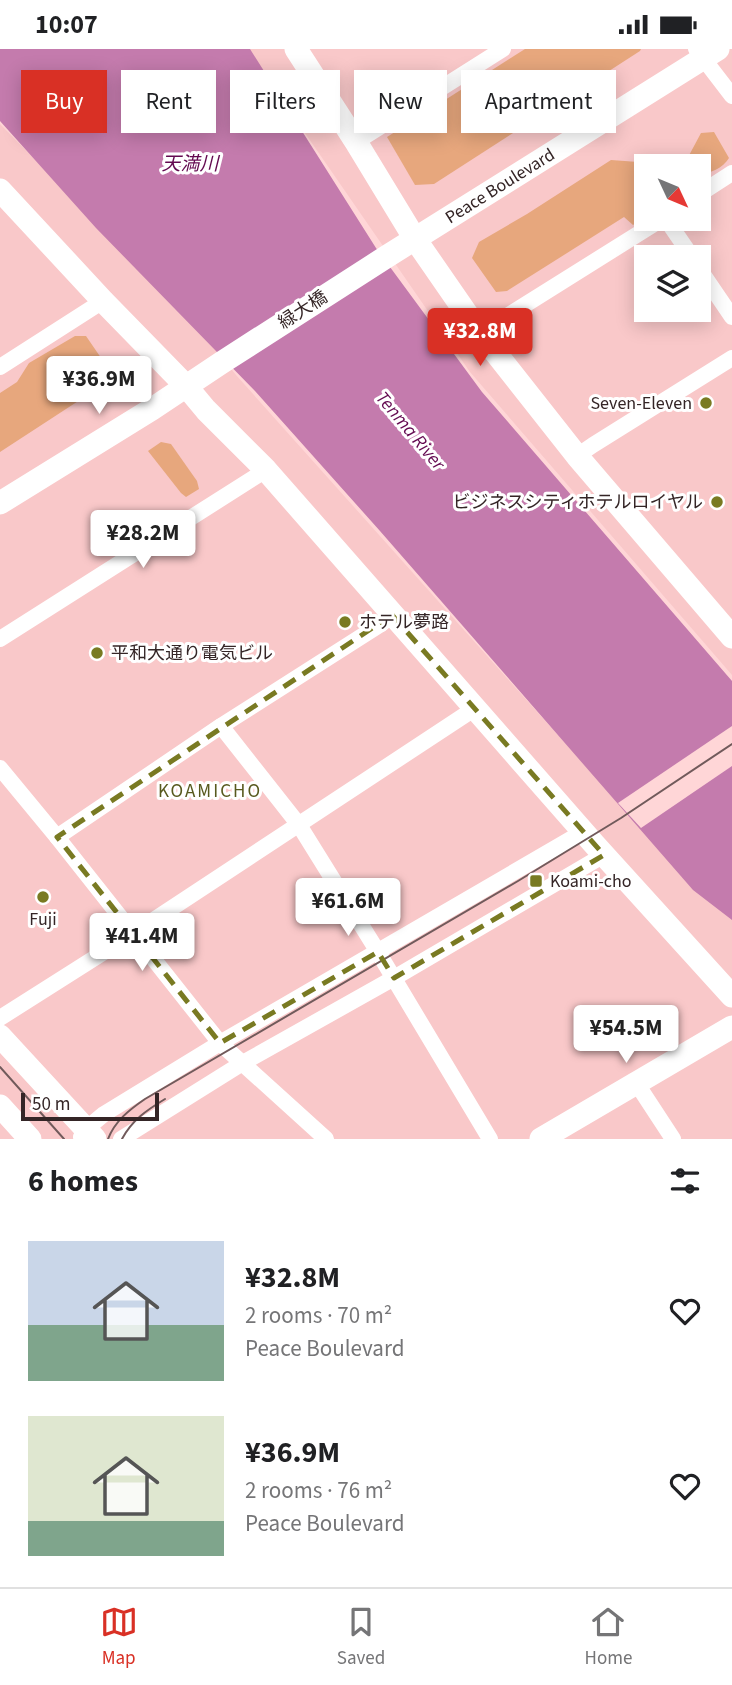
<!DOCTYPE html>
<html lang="en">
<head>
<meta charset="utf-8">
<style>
  body { margin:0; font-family:"Source Sans 3","Noto Sans JP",sans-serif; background:#f6f6f6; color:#202124; height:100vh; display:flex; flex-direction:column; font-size:26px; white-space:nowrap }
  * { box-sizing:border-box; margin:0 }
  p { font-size:23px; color:#757577 }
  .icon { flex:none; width:38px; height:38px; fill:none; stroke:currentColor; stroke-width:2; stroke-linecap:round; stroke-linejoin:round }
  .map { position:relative; height:1090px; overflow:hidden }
  .panel { display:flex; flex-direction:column; background:#fff; flex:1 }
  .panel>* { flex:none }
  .guide { position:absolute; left:21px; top:21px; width:691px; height:63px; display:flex; gap:14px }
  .needle { width:46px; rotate:134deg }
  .tools { position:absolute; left:634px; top:105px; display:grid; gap:14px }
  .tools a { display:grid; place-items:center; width:77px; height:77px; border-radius:0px; background:#fff; box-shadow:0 4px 18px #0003; font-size:35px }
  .scale { position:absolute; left:21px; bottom:18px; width:138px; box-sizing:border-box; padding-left:7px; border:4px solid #342526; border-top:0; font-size:19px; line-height:24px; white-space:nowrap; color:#342526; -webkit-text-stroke:5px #fff; paint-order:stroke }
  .price { position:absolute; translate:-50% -60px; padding:0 16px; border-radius:7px; background:#fff; color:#222; font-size:23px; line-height:46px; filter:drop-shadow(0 2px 4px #0008) }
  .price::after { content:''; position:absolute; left:50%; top:42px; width:21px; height:16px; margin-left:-10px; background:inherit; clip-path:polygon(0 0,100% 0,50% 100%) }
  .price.active { background:#d93025; color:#fff }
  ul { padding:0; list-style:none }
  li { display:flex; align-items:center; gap:21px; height:175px; padding:0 28px }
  li span { display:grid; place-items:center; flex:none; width:196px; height:140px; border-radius:0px; color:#555 }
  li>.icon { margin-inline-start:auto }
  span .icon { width:84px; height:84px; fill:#fffc; stroke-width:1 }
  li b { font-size:30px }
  h2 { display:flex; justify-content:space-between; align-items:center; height:84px; padding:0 28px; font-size:30px }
  .tag { padding:0 24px; border-radius:0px; background:#fff; box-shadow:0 4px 18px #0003; font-size:24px; line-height:63px }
  .tag.active { background:#d93025; color:#fff }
  .status { display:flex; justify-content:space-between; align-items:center; height:49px; padding:0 35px; background:#fff; direction:ltr }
  .status svg { height:19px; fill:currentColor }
  .dock { display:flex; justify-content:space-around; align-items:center; height:98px; border-top:2px solid #e0e0e0; background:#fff; font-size:19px; color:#757577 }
  .dock a { display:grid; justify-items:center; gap:4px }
  .dock .active { color:#d93025 }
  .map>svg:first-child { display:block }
  .built { fill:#f9c8c9; fill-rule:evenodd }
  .green { fill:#e7a77d }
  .water { fill:#c47bad }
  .pier { fill:#ffd6d7 }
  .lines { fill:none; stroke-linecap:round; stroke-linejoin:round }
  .street { stroke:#fff; stroke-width:16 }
  .secondary { stroke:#fff; stroke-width:23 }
  .tram { stroke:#715a5b; stroke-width:2 }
  .marked { fill:none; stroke:#797a22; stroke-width:5; stroke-dasharray:14 9; stroke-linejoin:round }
  .poi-dot { fill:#797a22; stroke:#fff; stroke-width:2.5 }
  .labels { text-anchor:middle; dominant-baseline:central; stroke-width:6; stroke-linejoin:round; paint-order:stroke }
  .street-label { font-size:18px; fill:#342526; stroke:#fff }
  .poi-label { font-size:18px; fill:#342526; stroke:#fff; text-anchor:start }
  .water-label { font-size:19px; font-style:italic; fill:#630950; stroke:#fff }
  .neighbourhood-label { font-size:19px; letter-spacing:2px; fill:#58591e; stroke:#fff }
</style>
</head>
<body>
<div class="status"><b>10:07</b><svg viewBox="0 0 49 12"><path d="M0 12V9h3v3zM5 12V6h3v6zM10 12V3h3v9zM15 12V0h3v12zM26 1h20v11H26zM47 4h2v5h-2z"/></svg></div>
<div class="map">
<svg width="732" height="1090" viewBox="0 0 732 1090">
  <rect width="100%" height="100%" fill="#ffd6d7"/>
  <!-- built -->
  <g class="built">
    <path d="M247 0H732V626L470 323ZM646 117H698V170H646ZM646 208H698V261H646Z"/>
    <path d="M0 75 185 263 236 326 650 789 732 867V1090H0Z"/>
  </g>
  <!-- green -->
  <g class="green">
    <path d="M525 0H641L640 2 434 135 415 136 387 88Z"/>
    <path d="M714 83 729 109C723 119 710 125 698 125V117H677L686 112 701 84Z"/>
    <path d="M611 111 638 113 646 117V156L641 159 645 168 633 176 624 168 507 242 496 243 472 209 479 193 527 165Z"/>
    <path d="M75 287H86L110 322 109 332 0 403V344L17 333 29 314Z"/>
    <path d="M161 393 171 395 197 432 199 440 186 448 181 444 148 402Z"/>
  </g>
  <!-- water -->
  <path class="water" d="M0 0H250L376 199 482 343 732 632V871L693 841 380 482 255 342 96 179 0 72Z"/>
  <!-- pier -->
  <path class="pier" d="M732 677V717L641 779 618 754Z"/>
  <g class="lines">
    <!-- street -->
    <g class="street">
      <path d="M696 0 732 47"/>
      <path d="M356 93 503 0"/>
      <path d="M698 146 732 124"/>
      <path d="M666 170 692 208"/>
      <path d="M698 218 732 268"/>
      <path d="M480 284 662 170"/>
      <path d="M0 318 103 252"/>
      <path d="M577 407 593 396 732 309"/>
      <path d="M0 590 266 421"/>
      <path d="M221 677 299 776 378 903 490 1090"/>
      <path d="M0 719 57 788 220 994 326 1090"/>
      <path d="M57 788 221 677 381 575 392 566"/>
      <path d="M0 969 134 884 474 660"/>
      <path d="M637 1035 673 1090"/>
      <path d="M81 1088 86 1080 104 1065 220 994 583 783"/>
      <path d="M121 1090 241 1015 394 929 604 806"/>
    </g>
    <!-- secondary -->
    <g class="secondary">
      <path d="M296 0 356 93 415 190 480 284 577 407 732 588"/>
      <path d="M0 141 103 252 186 337 206 361 266 421 594 795 732 947"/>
      <path id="s1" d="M0 454 152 360 221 314 386 208 718 0"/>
      <path d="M0 987 95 1090"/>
      <path d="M0 1057 30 1090"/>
      <path d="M541 1090 732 978"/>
    </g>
    <!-- tram -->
    <g class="tram">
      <path d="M0 1018 64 1090"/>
      <path d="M108 1090C115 1072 129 1061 145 1050L518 832 621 769 732 695"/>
      <path d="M122 1090C132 1071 147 1061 165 1050"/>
    </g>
  </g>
  <!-- marked area -->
  <path class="marked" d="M392 566 604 806 394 929 378 903 220 994 57 788Z"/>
  <!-- markers -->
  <g class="poi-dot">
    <circle cx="706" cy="354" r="7"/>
    <circle cx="717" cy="453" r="7"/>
    <circle cx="345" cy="573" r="7"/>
    <circle cx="97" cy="604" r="7"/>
    <rect x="529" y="825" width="14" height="14" rx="3.5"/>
    <circle cx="43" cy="848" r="7"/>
  </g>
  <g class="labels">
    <!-- street labels -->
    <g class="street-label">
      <text stroke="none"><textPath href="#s1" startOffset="592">Peace Boulevard</textPath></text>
      <text transform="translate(303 261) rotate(-33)">緑大橋</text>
    </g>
    <!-- poi labels -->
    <g class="poi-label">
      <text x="692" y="354" text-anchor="end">Seven-Eleven</text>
      <text x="703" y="453" text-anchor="end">ビジネスシティホテルロイヤル</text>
      <text x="359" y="573">ホテル夢路</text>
      <text x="111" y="604">平和大通り電気ビル</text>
      <text x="550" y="832">Koami-cho</text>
      <text x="43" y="870" text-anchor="middle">Fuji</text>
    </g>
    <!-- water labels -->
    <g class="water-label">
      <text x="190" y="115">天満川</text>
      <text transform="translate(410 382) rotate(50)">Tenma River</text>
    </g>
    <!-- neighbourhood labels -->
    <g class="neighbourhood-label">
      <text x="210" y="742">KOAMICHO</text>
    </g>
  </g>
</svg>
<div class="tools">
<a><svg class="needle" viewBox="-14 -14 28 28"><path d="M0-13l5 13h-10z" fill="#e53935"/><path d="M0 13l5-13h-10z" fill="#757577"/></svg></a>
<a><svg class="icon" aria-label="layers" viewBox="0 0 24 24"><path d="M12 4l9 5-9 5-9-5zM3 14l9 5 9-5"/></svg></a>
</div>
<div class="scale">50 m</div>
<b class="price active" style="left:480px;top:319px">¥32.8M</b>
<b class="price" style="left:99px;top:367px">¥36.9M</b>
<b class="price" style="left:143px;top:521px">¥28.2M</b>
<b class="price" style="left:348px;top:889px">¥61.6M</b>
<b class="price" style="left:142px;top:924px">¥41.4M</b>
<b class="price" style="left:626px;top:1016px">¥54.5M</b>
<div class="guide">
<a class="tag active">Buy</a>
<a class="tag">Rent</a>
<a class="tag">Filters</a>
<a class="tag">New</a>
<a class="tag">Apartment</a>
</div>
</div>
<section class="panel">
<h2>6 homes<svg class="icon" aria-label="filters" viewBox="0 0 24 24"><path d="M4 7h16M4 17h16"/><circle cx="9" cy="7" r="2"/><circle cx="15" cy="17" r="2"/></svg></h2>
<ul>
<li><span style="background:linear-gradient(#c9d6e8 60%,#7fa58c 0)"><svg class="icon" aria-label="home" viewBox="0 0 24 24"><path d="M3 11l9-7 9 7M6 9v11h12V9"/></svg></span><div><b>¥32.8M</b><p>2 rooms · 70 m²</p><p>Peace Boulevard</p></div><svg class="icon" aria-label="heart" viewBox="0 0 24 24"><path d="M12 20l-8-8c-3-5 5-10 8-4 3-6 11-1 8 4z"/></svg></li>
<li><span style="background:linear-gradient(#dfe7d0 75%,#7fa58c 0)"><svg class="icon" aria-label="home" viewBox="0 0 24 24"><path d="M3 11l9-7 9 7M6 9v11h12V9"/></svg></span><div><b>¥36.9M</b><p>2 rooms · 76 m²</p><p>Peace Boulevard</p></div><svg class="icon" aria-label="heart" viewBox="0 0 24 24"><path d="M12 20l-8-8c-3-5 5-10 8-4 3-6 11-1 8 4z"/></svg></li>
</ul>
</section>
<nav class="dock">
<a class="active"><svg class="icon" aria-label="map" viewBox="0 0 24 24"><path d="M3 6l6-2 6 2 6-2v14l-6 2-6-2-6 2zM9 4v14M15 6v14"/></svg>Map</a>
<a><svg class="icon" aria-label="saved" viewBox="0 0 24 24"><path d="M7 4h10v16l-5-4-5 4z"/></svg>Saved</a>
<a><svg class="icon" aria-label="home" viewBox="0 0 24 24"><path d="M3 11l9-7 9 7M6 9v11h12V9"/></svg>Home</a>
</nav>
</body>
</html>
